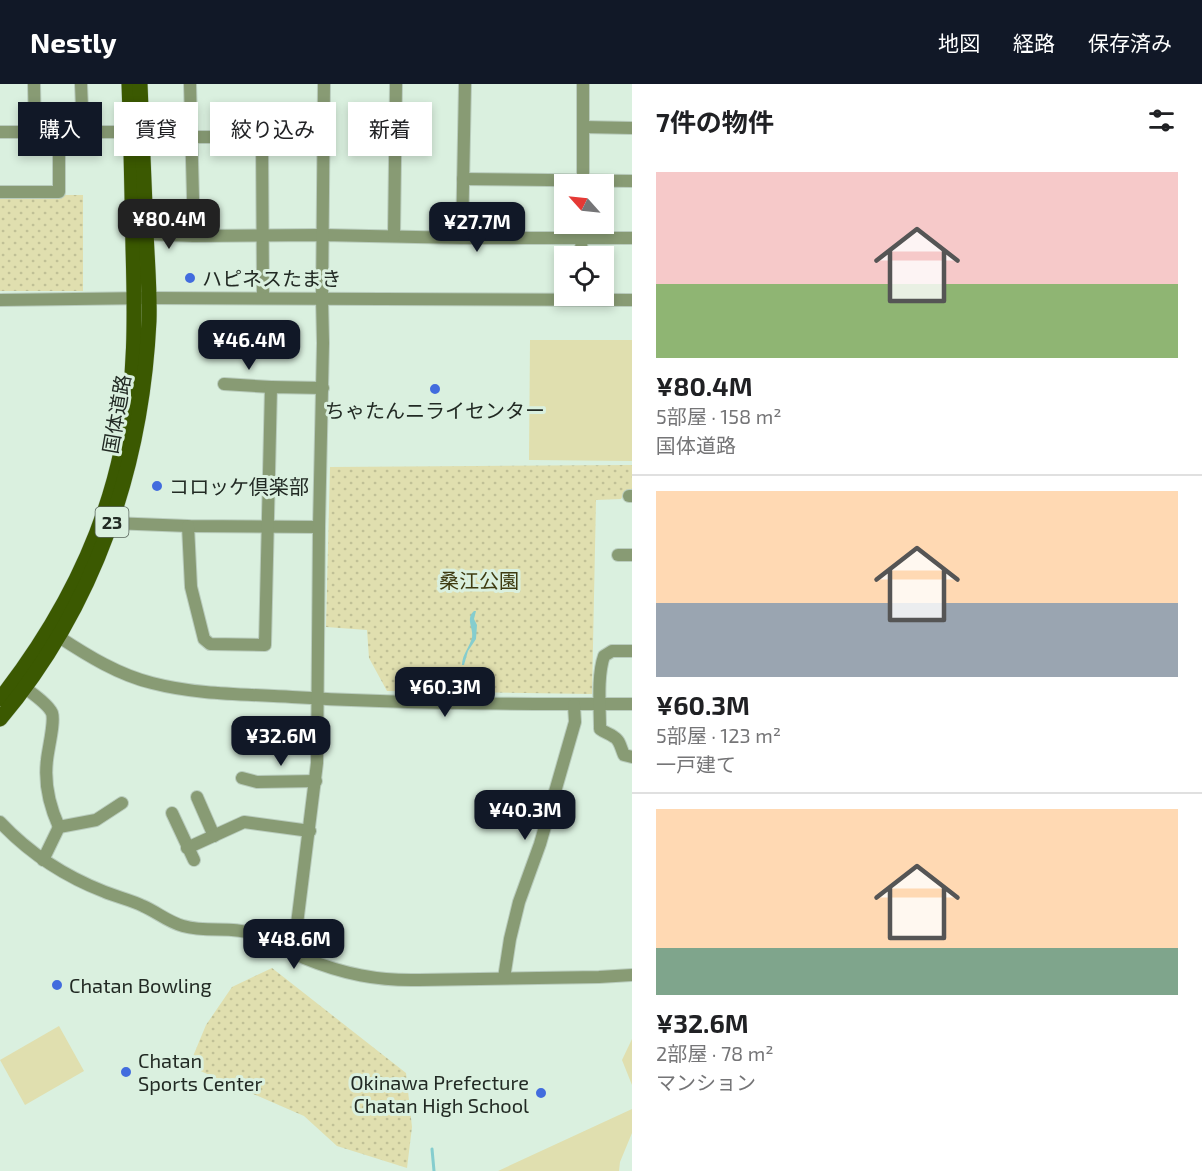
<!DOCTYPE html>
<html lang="ja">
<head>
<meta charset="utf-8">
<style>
  body { margin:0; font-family:"Exo 2","Noto Sans JP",sans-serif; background:#f6f6f6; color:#202124; height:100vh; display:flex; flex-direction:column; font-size:22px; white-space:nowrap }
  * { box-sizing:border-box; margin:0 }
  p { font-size:20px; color:#757577 }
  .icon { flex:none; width:33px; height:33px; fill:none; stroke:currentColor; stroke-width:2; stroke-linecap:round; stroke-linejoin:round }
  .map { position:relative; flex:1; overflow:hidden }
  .panel { display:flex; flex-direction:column; background:#fff; width:570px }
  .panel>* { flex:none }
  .guide { position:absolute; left:18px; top:18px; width:524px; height:54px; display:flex; gap:12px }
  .needle { width:39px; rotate:297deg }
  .tools { position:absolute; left:554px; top:90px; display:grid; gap:12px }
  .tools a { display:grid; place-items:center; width:60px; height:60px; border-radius:0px; background:#fff; box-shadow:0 3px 9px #0003; font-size:30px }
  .price { position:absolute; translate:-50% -51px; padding:0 14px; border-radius:12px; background:#111827; color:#fff; font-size:20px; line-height:39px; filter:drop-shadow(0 2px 3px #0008) }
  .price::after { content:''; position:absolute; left:50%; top:36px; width:18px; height:14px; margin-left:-9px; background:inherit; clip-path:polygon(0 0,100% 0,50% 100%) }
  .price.on { background:#222; color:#fff }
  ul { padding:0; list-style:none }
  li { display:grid; align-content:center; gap:12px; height:318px; padding:0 24px }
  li+li { border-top:2px solid #e0e0e0 }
  li span { display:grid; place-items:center; height:186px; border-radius:0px; color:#555 }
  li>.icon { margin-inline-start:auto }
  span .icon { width:108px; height:108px; fill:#fffc; stroke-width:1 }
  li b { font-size:26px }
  h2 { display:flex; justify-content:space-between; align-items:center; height:72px; padding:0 24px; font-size:26px }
  .pill { padding:0 21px; border-radius:0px; background:#fff; box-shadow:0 3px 9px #0003; font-size:21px; line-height:54px }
  .pill.on { background:#111827; color:#fff }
  header { display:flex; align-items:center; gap:36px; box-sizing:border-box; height:84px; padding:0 30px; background:#111827; color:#fff }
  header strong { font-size:28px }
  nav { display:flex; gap:33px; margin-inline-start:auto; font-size:21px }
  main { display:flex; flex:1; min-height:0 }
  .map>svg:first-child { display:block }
  .grass { fill:url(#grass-dots) }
  .pitch { fill:#e0dfaf }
  .water { fill:#85cdce }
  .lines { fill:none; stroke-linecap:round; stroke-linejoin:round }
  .stream { stroke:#85cdce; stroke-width:3 }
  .minor-casing { stroke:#b9ccbd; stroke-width:14 }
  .major-casing { stroke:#b9ccbd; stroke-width:16 }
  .minor { stroke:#889b74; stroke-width:12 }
  .major { stroke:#3b5901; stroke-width:15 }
  .poi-dot { fill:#426cde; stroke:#daf0df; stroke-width:2 }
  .labels { text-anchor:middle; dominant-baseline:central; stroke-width:6; stroke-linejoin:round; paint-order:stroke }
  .shield { fill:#daf0df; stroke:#59655c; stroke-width:1.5 }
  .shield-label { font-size:18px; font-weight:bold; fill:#222a24 }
  .poi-label { font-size:20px; fill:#222a24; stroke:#daf0df; text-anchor:start }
  .street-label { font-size:20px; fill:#222a24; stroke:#daf0df }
  .park-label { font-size:20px; fill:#3e3b11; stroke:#daf0df }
</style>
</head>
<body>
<header>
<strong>Nestly</strong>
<nav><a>地図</a><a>経路</a><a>保存済み</a></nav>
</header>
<main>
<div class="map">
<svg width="632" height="1087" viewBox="0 0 632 1087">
  <defs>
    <pattern id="grass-dots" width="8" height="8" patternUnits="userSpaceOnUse" patternTransform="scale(1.5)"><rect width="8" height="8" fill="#e0dfaf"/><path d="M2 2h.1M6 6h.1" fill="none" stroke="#c0c096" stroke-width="1.8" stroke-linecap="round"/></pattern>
  </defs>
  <rect width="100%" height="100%" fill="#daf0df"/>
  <!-- grass -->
  <g class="grass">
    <rect x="0" y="111" width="83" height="96"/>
    <path d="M632 381V408L625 409 621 415 596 416 592 610 387 607 369 574 367 546 326 543 330 383Z"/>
    <path d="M272 884 406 989 412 1043 407 1084 337 1062 304 1032 189 982 206 941 232 903Z"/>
  </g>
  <!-- pitch -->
  <g class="pitch">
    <path d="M530 256H632V377L529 376Z"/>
    <path d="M59 942 84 987 25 1021 0 976Z"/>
    <path d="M632 955V1001L622 976Z"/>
    <path d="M632 1025V1049L620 1078 619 1087H498Z"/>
  </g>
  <!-- water -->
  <path class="water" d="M474 527H476L474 535 477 541 476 555 468 567 464 581H462C462 571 469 564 472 554 474 544 465 535 474 527Z"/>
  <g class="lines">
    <!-- stream -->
    <path class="stream" d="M432 1065 434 1087"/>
    <!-- minor casing -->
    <g class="minor-casing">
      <g id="minor">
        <path d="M34 0 35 48"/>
        <path d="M81 0 83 49"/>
        <path d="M190 0 194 152"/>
        <path d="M583 43 632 44"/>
        <path d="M0 48H131"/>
        <path d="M192 53H262L263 214"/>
        <path d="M463 95 632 97"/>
        <path d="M583 100V0"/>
        <path d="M0 108H59V49"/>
        <path d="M146 150 194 152 323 151 462 154H632"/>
        <path d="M394 152 396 0"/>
        <path d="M462 154 465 0"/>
        <path d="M581 172 582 140"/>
        <path d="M0 216 149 214 632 216"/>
        <path d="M224 300 271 303"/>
        <path d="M629 412H632"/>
        <path d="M112 439 188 442 319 443"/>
        <path d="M188 442 191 503 204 555 210 560 265 561 271 303 323 304"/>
        <path d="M618 471H632"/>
        <path d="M59 553C88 572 119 591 152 599 198 611 245 610 292 613 405 620 519 620 632 620"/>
        <path d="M632 567H612L604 572C597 592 600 624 600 645 605 649 609 649 614 653 620 656 621 665 624 671L632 673"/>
        <path d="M25 604C33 610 48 620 52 629 55 638 48 665 47 676 44 700 49 721 59 743"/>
        <path d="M242 694 257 698 316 697"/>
        <path d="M197 713 214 752"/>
        <path d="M172 729 194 776"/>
        <path d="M0 738C30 770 64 792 105 808 117 813 131 816 143 822 157 828 168 838 183 842 207 849 231 842 255 850 273 855 288 866 304 874 343 890 378 897 419 896L599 893 632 891"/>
        <path d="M187 764 244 738 310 747"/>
        <path d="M43 776 59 743 96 736 122 719"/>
        <path d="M290 867 295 856 317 679 319 443 323 259 322 214 324 0"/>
        <path d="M504 894 510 855 519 818 540 760 575 638 574 621"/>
      </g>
    </g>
    <!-- major casing -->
    <g class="major-casing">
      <g id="major">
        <path d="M0 615C58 541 103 456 122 363 136 298 135 230 133 164 132 109 131 55 129 0"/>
        <path d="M0 635C95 522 142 383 149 237 150 206 147 176 146 146 144 97 142 49 140 0"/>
      </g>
    </g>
    <!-- minor -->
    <use href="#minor" class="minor"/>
    <!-- major -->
    <use href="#major" class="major"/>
  </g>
  <!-- markers -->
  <g class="poi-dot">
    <circle cx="190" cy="194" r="6"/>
    <circle cx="435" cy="305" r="6"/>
    <circle cx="157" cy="402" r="6"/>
    <circle cx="57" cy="901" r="6"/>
    <circle cx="126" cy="988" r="6"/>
    <circle cx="541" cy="1009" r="6"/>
  </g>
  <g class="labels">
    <!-- shield labels -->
    <rect class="shield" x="95.5" y="423" width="33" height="30" rx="4.5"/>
    <g class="shield-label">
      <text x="112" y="438">23</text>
    </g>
    <!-- poi labels -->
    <g class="poi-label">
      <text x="202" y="194">ハピネスたまき</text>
      <text x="435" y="326" text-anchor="middle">ちゃたんニライセンター</text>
      <text x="169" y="402">コロッケ倶楽部</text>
      <text x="69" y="901">Chatan Bowling</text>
      <text x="138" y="976">Chatan<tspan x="138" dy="23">Sports Center</tspan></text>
      <text x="529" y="998" text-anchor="end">Okinawa Prefecture<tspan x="529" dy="23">Chatan High School</tspan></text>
    </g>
    <!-- street labels -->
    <g class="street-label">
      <text transform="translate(116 330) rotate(-80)">国体道路</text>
    </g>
    <!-- park labels -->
    <g class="park-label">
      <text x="479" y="496">桑江公園</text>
    </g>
  </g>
</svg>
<div class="tools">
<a><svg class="needle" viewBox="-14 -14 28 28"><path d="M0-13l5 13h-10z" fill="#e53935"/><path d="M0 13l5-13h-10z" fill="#757577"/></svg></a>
<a><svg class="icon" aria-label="locate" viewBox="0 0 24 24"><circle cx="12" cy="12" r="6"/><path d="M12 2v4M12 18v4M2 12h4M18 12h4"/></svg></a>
</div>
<b class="price on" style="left:169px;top:166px">¥80.4M</b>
<b class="price" style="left:477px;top:169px">¥27.7M</b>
<b class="price" style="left:249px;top:287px">¥46.4M</b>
<b class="price" style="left:445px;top:634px">¥60.3M</b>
<b class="price" style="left:281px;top:683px">¥32.6M</b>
<b class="price" style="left:525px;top:757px">¥40.3M</b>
<b class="price" style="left:294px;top:886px">¥48.6M</b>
<div class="guide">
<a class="pill on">購入</a>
<a class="pill">賃貸</a>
<a class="pill">絞り込み</a>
<a class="pill">新着</a>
</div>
</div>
<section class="panel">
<h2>7件の物件<svg class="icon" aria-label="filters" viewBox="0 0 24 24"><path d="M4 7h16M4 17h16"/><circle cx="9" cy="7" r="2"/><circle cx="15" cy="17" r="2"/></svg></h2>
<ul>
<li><span style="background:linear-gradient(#f6c9c9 60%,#8fb573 0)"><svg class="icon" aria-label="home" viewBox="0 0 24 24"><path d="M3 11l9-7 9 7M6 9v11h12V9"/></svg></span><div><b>¥80.4M</b><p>5部屋 · 158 m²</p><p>国体道路</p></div></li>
<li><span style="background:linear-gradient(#ffd9b3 60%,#9aa5b1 0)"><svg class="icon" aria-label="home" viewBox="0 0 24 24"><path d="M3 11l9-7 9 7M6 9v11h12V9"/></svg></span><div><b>¥60.3M</b><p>5部屋 · 123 m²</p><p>一戸建て</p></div></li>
<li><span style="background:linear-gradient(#ffd9b3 75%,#7fa58c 0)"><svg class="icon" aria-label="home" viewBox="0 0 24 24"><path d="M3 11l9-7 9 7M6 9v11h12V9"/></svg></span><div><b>¥32.6M</b><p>2部屋 · 78 m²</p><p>マンション</p></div></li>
</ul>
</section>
</main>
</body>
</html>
